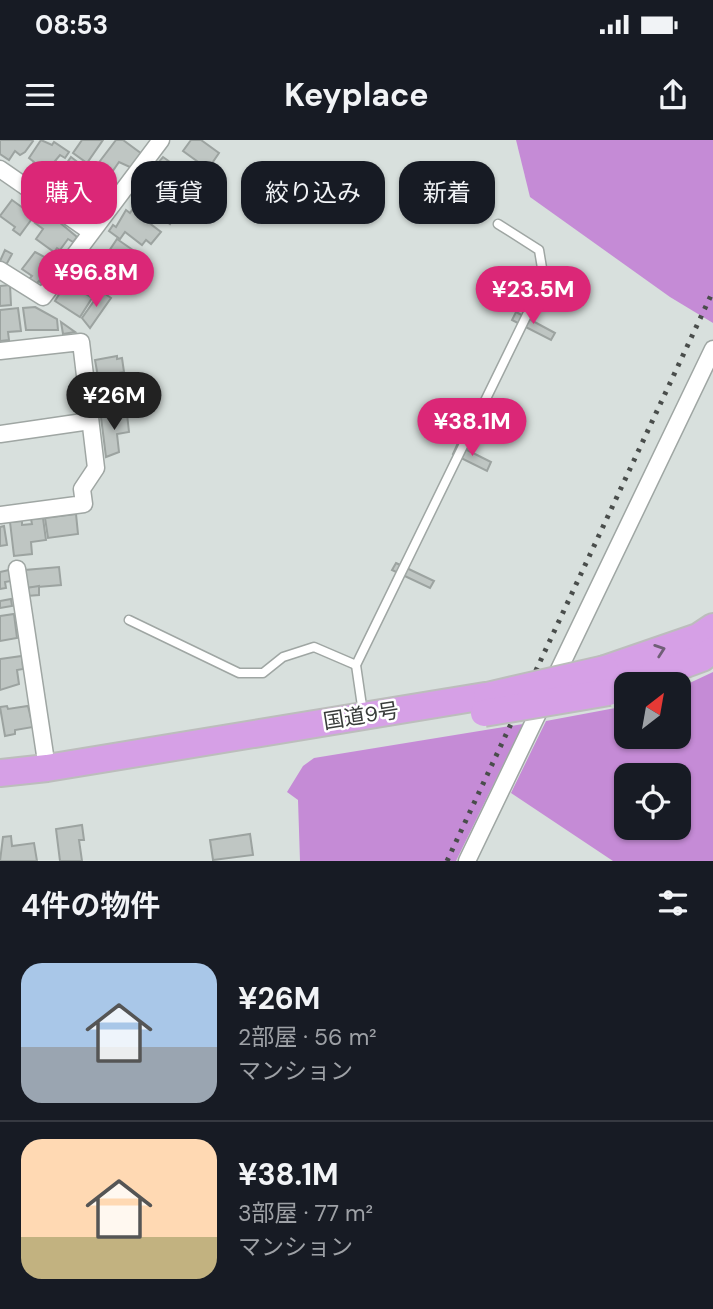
<!DOCTYPE html>
<html lang="ja">
<head>
<meta charset="utf-8">
<style>
  body { margin:0; font-family:"DM Sans","Noto Sans JP",sans-serif; background:#20242c; color:#f1f3f6; height:100vh; display:flex; flex-direction:column; font-size:26px; white-space:nowrap }
  * { box-sizing:border-box; margin:0 }
  p { font-size:23px; color:#9ea1a6 }
  .icon { flex:none; width:38px; height:38px; fill:none; stroke:currentColor; stroke-width:2; stroke-linecap:round; stroke-linejoin:round }
  .map { position:relative; height:721px; overflow:hidden }
  .drawer { display:flex; flex-direction:column; background:#171b24; flex:1 }
  .drawer>* { flex:none }
  .top-card { position:absolute; left:21px; top:21px; width:672px; height:63px; display:flex; gap:14px }
  .needle { width:46px; rotate:31deg }
  .buttons { position:absolute; left:614px; top:532px; display:grid; gap:14px }
  .buttons a { display:grid; place-items:center; width:77px; height:77px; border-radius:14px; background:#171b24; box-shadow:0 2px 5px #0004; font-size:35px }
  .price { position:absolute; translate:-50% -60px; padding:0 16px; border-radius:24px; background:#db2777; color:#fff; font-size:23px; line-height:46px; filter:drop-shadow(0 2px 4px #0008) }
  .price::after { content:''; position:absolute; left:50%; top:42px; width:21px; height:16px; margin-left:-10px; background:inherit; clip-path:polygon(0 0,100% 0,50% 100%) }
  .price.on { background:#222; color:#fff }
  ul { padding:0; list-style:none }
  li { display:flex; align-items:center; gap:21px; height:175px; padding:0 21px }
  li+li { border-top:2px solid #363941 }
  li span { display:grid; place-items:center; flex:none; width:196px; height:140px; border-radius:21px; color:#555 }
  li>.icon { margin-inline-start:auto }
  span .icon { width:84px; height:84px; fill:#fffc; stroke-width:1 }
  li b { font-size:30px }
  h2 { display:flex; justify-content:space-between; align-items:center; height:84px; padding:0 21px; font-size:30px }
  .pill { padding:0 24px; border-radius:21px; background:#171b24; box-shadow:0 2px 5px #0004; font-size:24px; line-height:63px }
  .pill.on { background:#db2777; color:#fff }
  .status { display:flex; justify-content:space-between; align-items:center; height:49px; padding:0 35px; background:#171b24; direction:ltr }
  .status svg { height:19px; fill:currentColor }
  header { display:flex; justify-content:space-between; align-items:center; height:91px; padding:0 21px; background:#171b24; font-size:32px; font-weight:700 }
  .map>svg:first-child { display:block }
  .forest { fill:#c58bd6; fill-rule:evenodd }
  .building { fill:#bfc6c3; stroke:#9ca3a0; stroke-width:2 }
  .lines { fill:none; stroke-linecap:round; stroke-linejoin:round }
  .service-casing { stroke:#9fa6a3; stroke-width:11 }
  .minor-casing { stroke:#9fa6a3; stroke-width:19 }
  .trunk-casing { stroke:#bcbdbc; stroke-width:30 }
  .service { stroke:#fff; stroke-width:8 }
  .minor { stroke:#fff; stroke-width:16 }
  .trunk { stroke:#d6a0e6; stroke-width:26 }
  .rail { stroke:#494d4b; stroke-width:5; stroke-dasharray:3.5 7; stroke-linecap:butt }
  .trunk-bridge-casing { stroke:#bcbdbc; stroke-width:30; stroke-linecap:butt }
  .trunk-bridge { stroke:#d6a0e6; stroke-width:26 }
  .oneway { stroke:#705f77 }
  .labels { text-anchor:middle; dominant-baseline:central; stroke-width:5; stroke-linejoin:round; paint-order:stroke }
  .street-label { font-size:21px; fill:#393c3b; stroke:#fff }
</style>
</head>
<body>
<div class="status"><b>08:53</b><svg viewBox="0 0 49 12"><path d="M0 12V9h3v3zM5 12V6h3v6zM10 12V3h3v9zM15 12V0h3v12zM26 1h20v11H26zM47 4h2v5h-2z"/></svg></div>
<header><svg class="icon" aria-label="menu" viewBox="0 0 24 24"><path d="M4 6h16M4 12h16M4 18h16"/></svg>Keyplace<svg class="icon" aria-label="share" viewBox="0 0 24 24"><path d="M12 15V3M7 8l5-5 5 5M5 13v7h14v-7"/></svg></header>
<div class="map">
<svg width="713" height="721" viewBox="0 0 713 721">
  <rect width="100%" height="100%" fill="#d8e0dd"/>
  <!-- forest -->
  <g class="forest">
    <path d="M516 0H713V183L670 157 530 57Z"/>
    <path d="M713 532V721H613L511 653 546 581 626 566V597H679V548ZM679 635V688H626V635Z"/>
    <path d="M523 584 456 721H300L298 660 287 652 303 626 314 618Z"/>
  </g>
  <!-- building -->
  <g class="building">
    <path d="M0 0H32L33 1 25 12 20 15 15 11 9 20 0 14Z"/>
    <path d="M41 0 52 5 54 2 69 12 65 18 60 15 55 21 59 23 49 37 30 28 34 22 29 18Z"/>
    <path d="M82 0H103L87 23 73 13Z"/>
    <path d="M116 0H123L142 14 132 28 119 22 110 35 97 25Z"/>
    <path d="M191 0H201L219 13 208 29 183 11Z"/>
    <path d="M71 17 93 34 89 40 81 34 68 53 55 44V40Z"/>
    <path d="M163 17 170 22 157 48 144 39Z"/>
    <path d="M94 34 112 47 101 63 96 60 88 79 71 68Z"/>
    <path d="M159 51 182 66 170 84 155 73 158 62 154 59Z"/>
    <path d="M12 60 34 76 20 95 13 90 15 87 0 76Z"/>
    <path d="M126 70 130 73 132 70 161 92 151 104 146 100 142 105 125 92 120 99 109 91 113 85 116 87Z"/>
    <path d="M47 72 77 97 73 102 68 99 60 110 57 108 54 112 36 99 43 89 35 83Z"/>
    <path d="M117 99 140 115 126 136 103 120Z"/>
    <path d="M5 110 12 114 6 125 0 121Z"/>
    <path d="M35 112 56 123 41 143 39 141 35 145 28 140 32 136 22 129Z"/>
    <path d="M91 123 103 130 98 139 90 137 92 134 87 131Z"/>
    <path d="M73 138 85 145 81 151 92 158 80 177 55 161 67 141 70 143Z"/>
    <path d="M10 145 11 165 0 166V146Z"/>
    <path d="M101 151 111 158 90 188 82 178Z"/>
    <path d="M35 167 57 179 58 190H26L23 168Z"/>
    <path d="M18 168 21 191 8 192 9 200 0 201V170Z"/>
    <path d="M516 172 555 193 551 200 512 180Z"/>
    <path d="M61 182 75 192 63 194Z"/>
    <path d="M117 216V219L122 218 124 232 98 237 95 220Z"/>
    <path d="M124 243 122 254 99 258 97 247Z"/>
    <path d="M127 274 129 292 117 294 119 312 106 317 101 277Z"/>
    <path d="M457 305 491 322 487 331 453 314Z"/>
    <path d="M76 374 78 394 48 398 45 378Z"/>
    <path d="M43 378 46 400 31 402 32 414 14 416 10 382 22 381V385L32 384 31 379Z"/>
    <path d="M4 386 7 405 0 406V387Z"/>
    <path d="M396 423 434 441 430 448 392 430Z"/>
    <path d="M59 427 61 445 26 448 25 430Z"/>
    <path d="M9 430 11 441 5 442 6 448 0 449V432Z"/>
    <path d="M39 446V455L27 456 26 448Z"/>
    <path d="M11 459 12 466 0 468V461Z"/>
    <path d="M14 474 17 498 0 501V476Z"/>
    <path d="M22 516 23 529 17 530 19 544 0 550V519Z"/>
    <path d="M7 566 8 569 28 566 33 587 15 590V594L5 596 0 567Z"/>
    <path d="M82 685 84 700H79L82 721H60L56 689Z"/>
    <path d="M250 694 253 715 213 720 210 700Z"/>
    <path d="M11 696 12 706 34 703 37 721H0L3 697Z"/>
  </g>
  <g class="lines">
    <!-- service casing -->
    <g class="service-casing">
      <g id="service">
        <path d="M129 480 239 533H263L283 517 314 507 356 525"/>
        <path d="M363 573 356 525 544 140 539 110 498 84"/>
      </g>
    </g>
    <!-- minor casing -->
    <g class="minor-casing">
      <g id="minor">
        <path d="M0 29 91 92"/>
        <path d="M0 130 43 157 161 0"/>
        <path d="M0 211 81 202 96 328 82 349 84 364 0 375"/>
        <path d="M0 294 90 281"/>
        <path d="M17 429 47 628"/>
        <path d="M467 721 713 209"/>
      </g>
    </g>
    <!-- trunk casing -->
    <g class="trunk-casing">
      <g id="trunk">
        <path d="M605 529 698 497 713 487"/>
        <path d="M631 544 702 518 713 510"/>
        <path d="M0 633 47 628 485 556"/>
      </g>
    </g>
    <!-- service -->
    <use href="#service" class="service"/>
    <!-- minor -->
    <use href="#minor" class="minor"/>
    <!-- trunk -->
    <use href="#trunk" class="trunk"/>
    <!-- rail -->
    <path class="rail" d="M447 721 713 151"/>
    <!-- trunk-bridge casing -->
    <g class="trunk-bridge-casing">
      <g id="trunk-bridge">
        <path d="M487 556 605 529"/>
        <path d="M484 573 609 552"/>
      </g>
    </g>
    <!-- trunk-bridge -->
    <use href="#trunk-bridge" class="trunk-bridge"/>
  </g>
  <!-- one-way arrows -->
  <defs><path id="oneway-chevron" d="M-2-3.5L2.5 0L-2 3.5" fill="none" stroke-width="1.6" stroke-linecap="round" stroke-linejoin="round" transform="scale(1.75)"/></defs>
  <use class="oneway" href="#oneway-chevron" transform="translate(660 510) rotate(-19)"/>
  <g class="labels">
    <!-- street labels -->
    <g class="street-label">
      <text transform="translate(361 576) rotate(-9)">国道9号</text>
    </g>
  </g>
</svg>
<div class="buttons">
<a><svg class="needle" viewBox="-14 -14 28 28"><path d="M0-13l5 13h-10z" fill="#e53935"/><path d="M0 13l5-13h-10z" fill="#9ea1a6"/></svg></a>
<a><svg class="icon" aria-label="locate" viewBox="0 0 24 24"><circle cx="12" cy="12" r="6"/><path d="M12 2v4M12 18v4M2 12h4M18 12h4"/></svg></a>
</div>
<b class="price" style="left:96px;top:169px">¥96.8M</b>
<b class="price" style="left:533px;top:186px">¥23.5M</b>
<b class="price on" style="left:114px;top:292px">¥26M</b>
<b class="price" style="left:472px;top:318px">¥38.1M</b>
<div class="top-card">
<a class="pill on">購入</a>
<a class="pill">賃貸</a>
<a class="pill">絞り込み</a>
<a class="pill">新着</a>
</div>
</div>
<section class="drawer">
<h2>4件の物件<svg class="icon" aria-label="filters" viewBox="0 0 24 24"><path d="M4 7h16M4 17h16"/><circle cx="9" cy="7" r="2"/><circle cx="15" cy="17" r="2"/></svg></h2>
<ul>
<li><span style="background:linear-gradient(#a9c7e8 60%,#9aa5b1 0)"><svg class="icon" aria-label="home" viewBox="0 0 24 24"><path d="M3 11l9-7 9 7M6 9v11h12V9"/></svg></span><div><b>¥26M</b><p>2部屋 · 56 m²</p><p>マンション</p></div></li>
<li><span style="background:linear-gradient(#ffd9b3 70%,#c2b280 0)"><svg class="icon" aria-label="home" viewBox="0 0 24 24"><path d="M3 11l9-7 9 7M6 9v11h12V9"/></svg></span><div><b>¥38.1M</b><p>3部屋 · 77 m²</p><p>マンション</p></div></li>
</ul>
</section>
</body>
</html>
